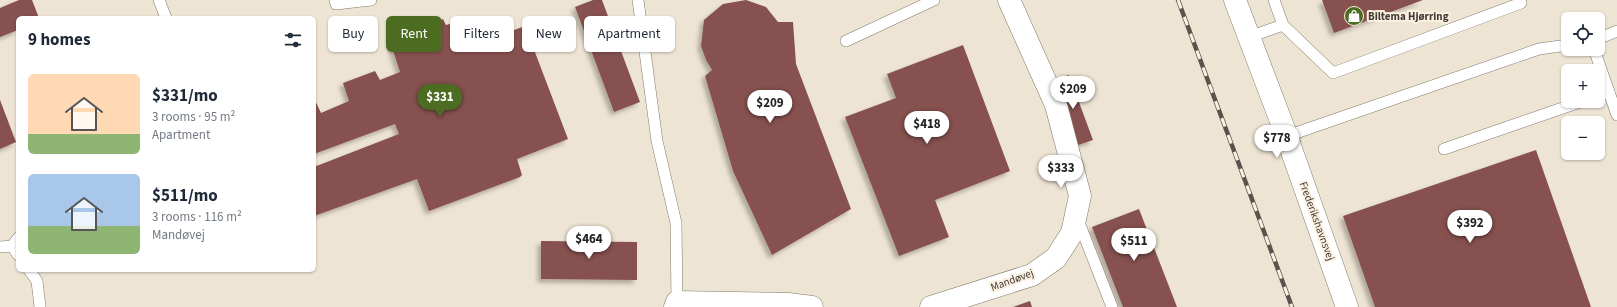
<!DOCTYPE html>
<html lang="en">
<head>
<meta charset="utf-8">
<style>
  body { margin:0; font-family:"Source Sans 3",sans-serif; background:#f6f6f7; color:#1f2937; height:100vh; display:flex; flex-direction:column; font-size:15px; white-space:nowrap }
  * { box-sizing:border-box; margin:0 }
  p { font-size:13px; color:#747a83 }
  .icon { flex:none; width:22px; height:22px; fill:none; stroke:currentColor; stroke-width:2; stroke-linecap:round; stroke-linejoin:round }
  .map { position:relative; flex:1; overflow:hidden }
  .panel { position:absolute; left:16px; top:16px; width:300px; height:256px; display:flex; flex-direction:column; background:#fff; border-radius:6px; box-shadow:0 1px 3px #0004 }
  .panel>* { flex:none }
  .guide { position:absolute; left:328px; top:16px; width:380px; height:36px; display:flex; gap:8px }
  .buttons { position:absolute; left:1561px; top:12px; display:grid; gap:8px }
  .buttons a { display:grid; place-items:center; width:44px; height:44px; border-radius:6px; background:#fff; box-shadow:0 1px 3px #0004; font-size:20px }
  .price { position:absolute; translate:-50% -34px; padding:0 9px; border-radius:14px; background:#fff; color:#222; font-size:13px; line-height:26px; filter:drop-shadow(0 1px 2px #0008) }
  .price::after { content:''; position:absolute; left:50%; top:24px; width:12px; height:9px; margin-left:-6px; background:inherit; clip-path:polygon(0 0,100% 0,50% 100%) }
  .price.on { background:#4c6c22; color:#fff }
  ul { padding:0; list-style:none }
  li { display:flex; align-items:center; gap:12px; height:100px; padding:0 12px }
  li span { display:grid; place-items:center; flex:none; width:112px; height:80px; border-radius:6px; color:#555 }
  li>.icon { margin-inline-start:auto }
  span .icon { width:48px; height:48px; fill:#fffc; stroke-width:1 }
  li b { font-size:17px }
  h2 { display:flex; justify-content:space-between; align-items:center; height:48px; padding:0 12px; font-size:17px }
  .tag { padding:0 14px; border-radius:6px; background:#fff; box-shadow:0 1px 3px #0004; font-size:14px; line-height:36px }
  .tag.on { background:#4c6c22; color:#fff }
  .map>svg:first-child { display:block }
  .building { fill:#865150; filter:url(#shadow) }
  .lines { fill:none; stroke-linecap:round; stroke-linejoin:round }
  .service-casing { stroke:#82796a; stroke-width:12 }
  .minor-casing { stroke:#82796a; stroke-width:23 }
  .service { stroke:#fff; stroke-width:11 }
  .minor { stroke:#fff; stroke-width:22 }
  .rail-casing { stroke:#58534c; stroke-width:4.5 }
  .rail { stroke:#fcf1e1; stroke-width:3; stroke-dasharray:9; stroke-linecap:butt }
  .labels { text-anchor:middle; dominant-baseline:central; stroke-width:4; stroke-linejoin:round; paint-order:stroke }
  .poi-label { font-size:11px; font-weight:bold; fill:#403c36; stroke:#fcf1e1; text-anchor:start }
  .street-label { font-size:11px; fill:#403c36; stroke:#fcf1e1 }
</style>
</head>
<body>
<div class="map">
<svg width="1617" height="307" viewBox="0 0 1617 307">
  <defs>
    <filter id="shadow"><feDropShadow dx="-3.5" dy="3.5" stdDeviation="2" flood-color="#0004"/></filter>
  </defs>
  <rect width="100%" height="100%" fill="#eee4d4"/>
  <!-- building -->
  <g class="building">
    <path d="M19 0H32L39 18H18V30L0 37V8Z"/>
    <path d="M593 0H602L640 102 614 112 575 7Z"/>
    <path d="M746 0 766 7 778 22H793L796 64 851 209 772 255 733 171 705 76 712 70 706 60 701 46 704 20 723 4Z"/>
    <path d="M1322 0H1423L1334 33Z"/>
    <path d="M479 16 488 20 495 37 525 26 568 139 517 159 522 175 520 177 429 211 417 179 314 216V167L399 134 395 124 314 154V98L321 113 349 101 343 83 375 71 380 80 400 72 392 47 437 29 435 23 443 19 446 25Z"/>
    <path d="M963 45 1010 171 935 200 949 237 899 256 845 117 896 98 887 74Z"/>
    <path d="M1069 75 1093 140 1078 145 1054 81Z"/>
    <path d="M0 100 16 142 0 149Z"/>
    <path d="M1536 150 1591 307H1375L1343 216Z"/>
    <path d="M1139 209 1177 307H1123L1092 227Z"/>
    <path d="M541 241 637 242V280L541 279Z"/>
    <path d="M1030 301 1032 307H1013Z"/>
  </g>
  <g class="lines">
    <!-- service casing -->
    <g class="service-casing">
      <g id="service">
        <path d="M159 0 166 18"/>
        <path d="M335 0 336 4 371 0"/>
        <path d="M638 0 657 141 676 223 677 302"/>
        <path d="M1274 0 1283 25 1333 73 1521 3"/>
        <path d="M1249 37 1283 25"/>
        <path d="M1598 39 1617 31"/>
        <path d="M846 41 934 0"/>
        <path d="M1594 49 1617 115"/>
        <path d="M1598 96 1609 92"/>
        <path d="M1287 136 1539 49 1568 45"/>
        <path d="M1444 149 1583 101"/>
        <path d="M1078 220 1112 307"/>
        <path d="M12 246 18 255"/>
        <path d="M0 247 12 246 18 238"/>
        <path d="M29 270 37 281 40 307"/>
      </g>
    </g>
    <!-- minor casing -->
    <g class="minor-casing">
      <g id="minor">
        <path d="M1235 0 1284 129 1347 307"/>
        <path d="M675 307 677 302 788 304 812 307"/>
        <path d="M931 307 1032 275 1056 258 1072 233 1080 196 1056 105 1009 0"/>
      </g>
    </g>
    <!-- service -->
    <use href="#service" class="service"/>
    <!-- minor -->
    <use href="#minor" class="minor"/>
    <!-- rail casing -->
    <g class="rail-casing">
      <path id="rail" d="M1178 0 1292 307"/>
    </g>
    <!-- rail -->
    <use href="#rail" class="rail"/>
  </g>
  <!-- icons -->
  <defs>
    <g id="shop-disc" transform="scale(1)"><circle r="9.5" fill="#4c6c22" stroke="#fcf1e1"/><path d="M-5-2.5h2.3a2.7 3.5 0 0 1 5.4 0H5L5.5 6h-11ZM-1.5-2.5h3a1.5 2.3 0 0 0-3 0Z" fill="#fff"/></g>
  </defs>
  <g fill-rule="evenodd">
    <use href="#shop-disc" x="1354" y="16"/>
  </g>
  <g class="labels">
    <!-- poi labels -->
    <g class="poi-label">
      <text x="1368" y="16">Biltema Hjørring</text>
    </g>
    <!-- street labels -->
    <g class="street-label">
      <text transform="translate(1317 221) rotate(70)">Frederikshavnsvej</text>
      <text transform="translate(1012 280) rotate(-20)">Mandøvej</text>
    </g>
  </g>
</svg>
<div class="buttons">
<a><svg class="icon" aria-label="locate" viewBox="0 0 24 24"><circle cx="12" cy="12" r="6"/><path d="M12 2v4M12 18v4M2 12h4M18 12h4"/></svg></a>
<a>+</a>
<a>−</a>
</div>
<b class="price" style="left:1073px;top:110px">$209</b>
<b class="price on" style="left:440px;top:118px">$331</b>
<b class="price" style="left:770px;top:124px">$209</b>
<b class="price" style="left:927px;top:145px">$418</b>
<b class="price" style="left:1277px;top:159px">$778</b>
<b class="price" style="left:1061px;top:189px">$333</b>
<b class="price" style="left:1470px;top:244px">$392</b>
<b class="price" style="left:589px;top:260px">$464</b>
<b class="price" style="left:1134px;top:262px">$511</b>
<div class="guide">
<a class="tag">Buy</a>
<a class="tag on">Rent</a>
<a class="tag">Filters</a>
<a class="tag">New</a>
<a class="tag">Apartment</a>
</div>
<section class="panel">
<h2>9 homes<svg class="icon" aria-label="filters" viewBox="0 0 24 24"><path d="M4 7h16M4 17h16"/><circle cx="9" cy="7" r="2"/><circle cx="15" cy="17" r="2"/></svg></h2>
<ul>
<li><span style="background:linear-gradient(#ffd9b3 75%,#8fb573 0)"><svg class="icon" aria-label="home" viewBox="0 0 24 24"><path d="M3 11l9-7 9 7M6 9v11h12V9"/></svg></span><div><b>$331/mo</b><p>3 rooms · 95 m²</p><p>Apartment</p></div></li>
<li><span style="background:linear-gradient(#a9c7e8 65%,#8fb573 0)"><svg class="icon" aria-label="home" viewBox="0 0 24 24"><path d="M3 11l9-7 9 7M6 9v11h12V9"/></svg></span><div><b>$511/mo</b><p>3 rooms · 116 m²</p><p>Mandøvej</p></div></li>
</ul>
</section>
</div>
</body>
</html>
